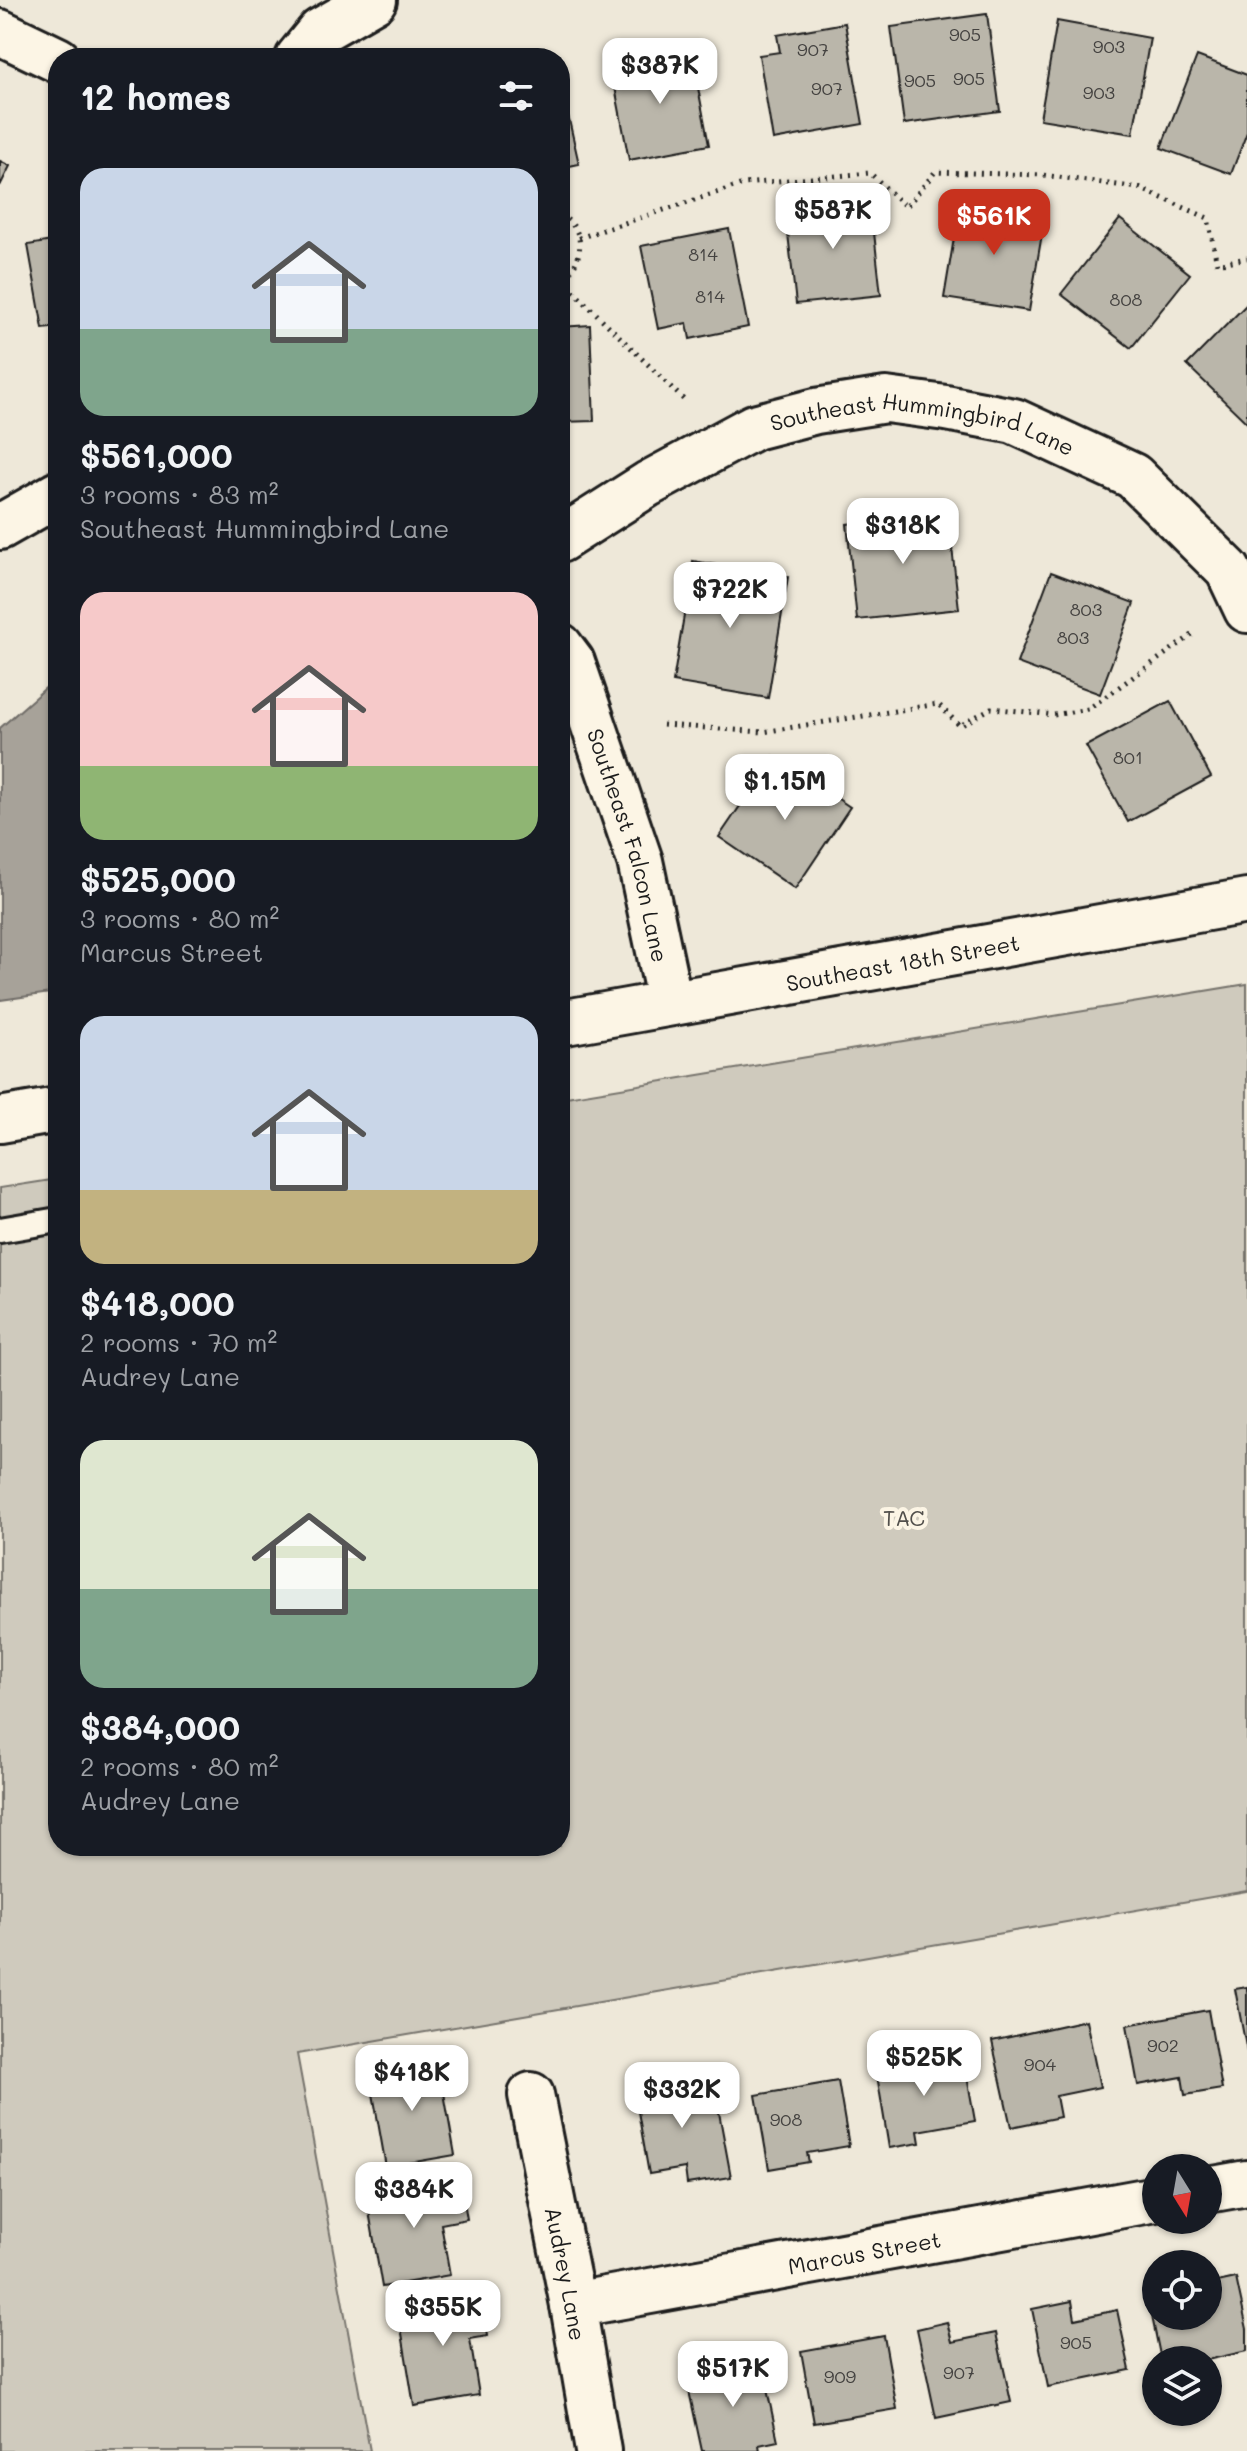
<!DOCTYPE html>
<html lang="en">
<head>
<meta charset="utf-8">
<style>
  body { margin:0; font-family:Mali,sans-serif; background:#242831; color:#f1f3f6; height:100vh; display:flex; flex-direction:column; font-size:30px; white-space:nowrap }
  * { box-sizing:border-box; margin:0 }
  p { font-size:26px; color:#9ea1a6 }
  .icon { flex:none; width:44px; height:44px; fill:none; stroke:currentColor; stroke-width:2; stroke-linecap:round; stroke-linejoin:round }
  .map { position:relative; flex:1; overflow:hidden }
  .drawer { position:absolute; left:48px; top:48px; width:522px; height:1808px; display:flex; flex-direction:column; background:#171b24; border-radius:32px; box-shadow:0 2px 6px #0004 }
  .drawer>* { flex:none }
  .needle { width:52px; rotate:169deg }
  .controls { position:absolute; left:1142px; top:2154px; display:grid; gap:16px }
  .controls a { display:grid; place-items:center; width:80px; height:80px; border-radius:50%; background:#171b24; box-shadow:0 2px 6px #0004; font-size:40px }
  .price { position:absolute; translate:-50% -68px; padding:0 18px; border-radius:16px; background:#fff; color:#222; font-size:26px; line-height:52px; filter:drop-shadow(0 2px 4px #0008) }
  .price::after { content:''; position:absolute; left:50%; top:48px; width:24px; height:18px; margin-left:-12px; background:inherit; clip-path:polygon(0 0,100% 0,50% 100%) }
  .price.current { background:#c8321e; color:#fff }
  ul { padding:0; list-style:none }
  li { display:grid; align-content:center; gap:16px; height:424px; padding:0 32px }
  li span { display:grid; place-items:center; height:248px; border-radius:24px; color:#555 }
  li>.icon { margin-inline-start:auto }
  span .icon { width:144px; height:144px; fill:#fffc; stroke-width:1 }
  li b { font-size:34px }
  h2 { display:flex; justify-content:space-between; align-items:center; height:96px; padding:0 32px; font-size:34px }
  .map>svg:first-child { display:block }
  .green { fill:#cfcabd; stroke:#76736c; stroke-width:2 }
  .water { fill:#a7a299; stroke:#6f6c67; stroke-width:2 }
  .building { fill:#bab6aa; stroke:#1c1c1c; stroke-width:2 }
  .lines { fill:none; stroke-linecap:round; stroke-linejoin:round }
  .lane-casing { stroke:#1c1c1c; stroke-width:30 }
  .street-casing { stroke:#1c1c1c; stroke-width:50 }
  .path { stroke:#1c1c1c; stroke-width:5; stroke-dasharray:2 6; stroke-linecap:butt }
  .lane { stroke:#fcf5e5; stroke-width:24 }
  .street { stroke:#fcf5e5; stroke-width:44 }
  .labels { text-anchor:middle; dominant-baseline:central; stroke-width:8; stroke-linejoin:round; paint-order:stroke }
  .number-label { font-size:18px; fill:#444240 }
  .street-label { font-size:22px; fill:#1c1c1c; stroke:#fcf5e5 }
  .park-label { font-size:22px; fill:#52504c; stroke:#fcf5e5 }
</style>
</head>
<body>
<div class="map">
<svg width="1247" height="2451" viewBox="0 0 1247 2451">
  <rect width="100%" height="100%" fill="#eee8d9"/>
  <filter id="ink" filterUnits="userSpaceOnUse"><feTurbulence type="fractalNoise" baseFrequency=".0125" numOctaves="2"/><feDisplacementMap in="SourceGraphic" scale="16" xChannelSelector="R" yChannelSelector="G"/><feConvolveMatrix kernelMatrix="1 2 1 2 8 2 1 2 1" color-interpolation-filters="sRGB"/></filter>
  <g filter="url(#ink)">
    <!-- green -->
    <path class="green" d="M1247 984V1891L297 2054 370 2451H0V1188L58 1179V1846H560V1098Z"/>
    <!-- water -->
    <path class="water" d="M58 677V992L0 1000V728Z"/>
    <!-- building -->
    <g class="building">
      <path d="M987 14 1000 111 904 124 891 27Z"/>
      <path d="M1057 21 1150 38 1133 134 1040 119Z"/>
      <path d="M845 23 863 124 773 140 759 55 780 52 777 35Z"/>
      <path d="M691 51 709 145 629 160 611 66Z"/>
      <path d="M1197 56 1247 75V132L1231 174 1161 148Z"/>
      <path d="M560 80 579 164 560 168Z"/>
      <path d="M0 161 10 166 0 186Z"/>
      <path d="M870 197 881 295 796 304 785 207Z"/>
      <path d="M960 202 1045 216 1029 311 944 298Z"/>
      <path d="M1120 219 1190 274 1131 348 1061 294Z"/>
      <path d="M729 229 748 327 690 339 687 323 658 329 641 246Z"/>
      <path d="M58 240V327L43 329 28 245Z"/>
      <path d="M1247 304V423L1187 365Z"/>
      <path d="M590 325 594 421 560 422V327Z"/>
      <path d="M948 512 959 609 857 620 847 524Z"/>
      <path d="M693 561 788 577 768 698 673 682Z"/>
      <path d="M1051 572 1134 603 1100 694 1017 663Z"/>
      <path d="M1170 701 1211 777 1128 822 1086 746Z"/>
      <path d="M774 756 850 807 795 889 719 837Z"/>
      <path d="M1247 1987V2052L1235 1989Z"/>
      <path d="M1208 2010 1222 2089 1185 2095 1182 2077 1138 2085 1127 2025Z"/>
      <path d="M1086 2020 1100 2087 1056 2096 1060 2117 1011 2127 992 2041Z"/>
      <path d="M963 2054 975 2121 918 2131 920 2143 889 2148 876 2069Z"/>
      <path d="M438 2059 455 2155 386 2167 369 2071Z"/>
      <path d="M664 2078 666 2088 713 2080 731 2177 687 2184 685 2168 649 2174 633 2083Z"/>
      <path d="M838 2081 849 2146 807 2153 809 2162 769 2169 756 2095Z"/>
      <path d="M460 2178 467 2219 441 2224 450 2275 382 2287 366 2194Z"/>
      <path d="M1236 2278 1247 2329V2351L1207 2360H1161L1148 2297 1156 2295V2316H1208V2284Z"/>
      <path d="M482 2295 488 2336 470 2339 479 2395 414 2406 398 2309Z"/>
      <path d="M1072 2301 1075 2319 1117 2310 1130 2370 1048 2387 1032 2309Z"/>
      <path d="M947 2322 952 2342 996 2333 1011 2402 936 2418 917 2329Z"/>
      <path d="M884 2336 897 2409 814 2423 801 2351Z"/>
      <path d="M761 2361 778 2441 759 2445 760 2451H702L686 2377Z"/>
    </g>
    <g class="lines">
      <!-- lane casing -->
      <g class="lane-casing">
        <path id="lane" d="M0 1230 58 1220"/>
      </g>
      <!-- street casing -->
      <g class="street-casing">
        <g id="street">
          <path d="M0 32 58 60"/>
          <path d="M298 58 320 31 374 0"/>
          <path d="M0 527 58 494"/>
          <path id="s1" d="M560 540 648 484 754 427 816 411 886 400 946 408 1014 421 1133 476 1228 570 1247 610"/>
          <path id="s2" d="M560 646 572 662 640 861 670 1003"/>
          <path id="s3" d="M560 1023 1247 901"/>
          <path d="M0 1120 58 1110"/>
          <path id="s4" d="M531 2095 573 2305 598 2451"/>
          <path d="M1208 2190 1247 2183"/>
          <path id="s5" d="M573 2305 1156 2199"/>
        </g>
      </g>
      <!-- path -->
      <g class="path">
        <path d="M560 215C588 229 584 264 561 280"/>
        <path d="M579 238 743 184 870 173 906 207 935 172 1043 175 1139 188 1208 218 1217 264 1247 258"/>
        <path d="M562 280 685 401"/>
        <path d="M663 725 763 732 938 704 960 726 991 708 1054 715 1088 709 1195 633"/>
      </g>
      <!-- lane -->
      <use href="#lane" class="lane"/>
      <!-- street -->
      <use href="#street" class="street"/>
    </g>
  </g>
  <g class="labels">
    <!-- number labels -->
    <g class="number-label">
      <text x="965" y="34">905</text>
      <text x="1109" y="46">903</text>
      <text x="813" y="49">907</text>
      <text x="969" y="78">905</text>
      <text x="920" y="80">905</text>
      <text x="827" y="88">907</text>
      <text x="1099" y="92">903</text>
      <text x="703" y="254">814</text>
      <text x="710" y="296">814</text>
      <text x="1126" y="299">808</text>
      <text x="1086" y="609">803</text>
      <text x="1073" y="637">803</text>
      <text x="1128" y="757">801</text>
      <text x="1163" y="2045">902</text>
      <text x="1040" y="2064">904</text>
      <text x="786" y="2119">908</text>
      <text x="1076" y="2342">905</text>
      <text x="959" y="2372">907</text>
      <text x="840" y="2376">909</text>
    </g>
    <!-- street labels -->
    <g class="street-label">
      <text stroke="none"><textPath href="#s1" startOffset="398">Southeast Hummingbird Lane</textPath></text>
      <text stroke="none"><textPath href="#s2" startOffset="212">Southeast Falcon Lane</textPath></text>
      <text stroke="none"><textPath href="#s3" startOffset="348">Southeast 18th Street</textPath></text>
      <text stroke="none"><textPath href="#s5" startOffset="296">Marcus Street</textPath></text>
      <text stroke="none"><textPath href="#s4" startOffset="182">Audrey Lane</textPath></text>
    </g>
    <!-- park labels -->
    <g class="park-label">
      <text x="904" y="1517">TAC</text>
    </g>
  </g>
</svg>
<div class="controls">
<a><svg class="needle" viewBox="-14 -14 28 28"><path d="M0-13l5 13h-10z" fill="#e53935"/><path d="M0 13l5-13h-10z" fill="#9ea1a6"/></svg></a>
<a><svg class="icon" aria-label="locate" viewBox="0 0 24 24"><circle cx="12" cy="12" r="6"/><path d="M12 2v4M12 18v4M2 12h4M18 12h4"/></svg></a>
<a><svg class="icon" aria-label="layers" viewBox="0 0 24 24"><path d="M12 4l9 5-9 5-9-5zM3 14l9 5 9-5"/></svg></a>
</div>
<b class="price" style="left:660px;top:106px">$387K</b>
<b class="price" style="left:833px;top:251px">$587K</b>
<b class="price current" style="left:994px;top:257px">$561K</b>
<b class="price" style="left:903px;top:566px">$318K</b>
<b class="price" style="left:730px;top:630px">$722K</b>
<b class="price" style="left:785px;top:822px">$1.15M</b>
<b class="price" style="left:924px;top:2098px">$525K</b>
<b class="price" style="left:412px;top:2113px">$418K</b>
<b class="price" style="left:682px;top:2130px">$332K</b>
<b class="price" style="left:414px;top:2230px">$384K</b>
<b class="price" style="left:443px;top:2348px">$355K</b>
<b class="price" style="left:733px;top:2409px">$517K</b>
<section class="drawer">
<h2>12 homes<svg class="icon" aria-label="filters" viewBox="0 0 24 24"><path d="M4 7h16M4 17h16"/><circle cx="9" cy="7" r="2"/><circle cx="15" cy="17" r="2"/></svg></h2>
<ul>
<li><span style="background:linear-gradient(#c9d6e8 65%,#7fa58c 0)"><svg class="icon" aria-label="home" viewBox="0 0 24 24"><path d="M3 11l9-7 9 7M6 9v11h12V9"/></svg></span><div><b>$561,000</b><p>3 rooms · 83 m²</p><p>Southeast Hummingbird Lane</p></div></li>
<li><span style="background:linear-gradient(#f6c9c9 70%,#8fb573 0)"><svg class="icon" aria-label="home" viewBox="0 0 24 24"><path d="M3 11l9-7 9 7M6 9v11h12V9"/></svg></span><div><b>$525,000</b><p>3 rooms · 80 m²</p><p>Marcus Street</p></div></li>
<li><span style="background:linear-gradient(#c9d6e8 70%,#c2b280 0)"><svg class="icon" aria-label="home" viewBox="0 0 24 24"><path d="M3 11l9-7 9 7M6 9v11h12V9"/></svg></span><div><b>$418,000</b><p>2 rooms · 70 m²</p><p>Audrey Lane</p></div></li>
<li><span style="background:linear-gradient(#dfe7d0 60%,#7fa58c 0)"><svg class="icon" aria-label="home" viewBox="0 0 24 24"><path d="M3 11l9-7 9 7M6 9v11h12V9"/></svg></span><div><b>$384,000</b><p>2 rooms · 80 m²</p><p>Audrey Lane</p></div></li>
</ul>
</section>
</div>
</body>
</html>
